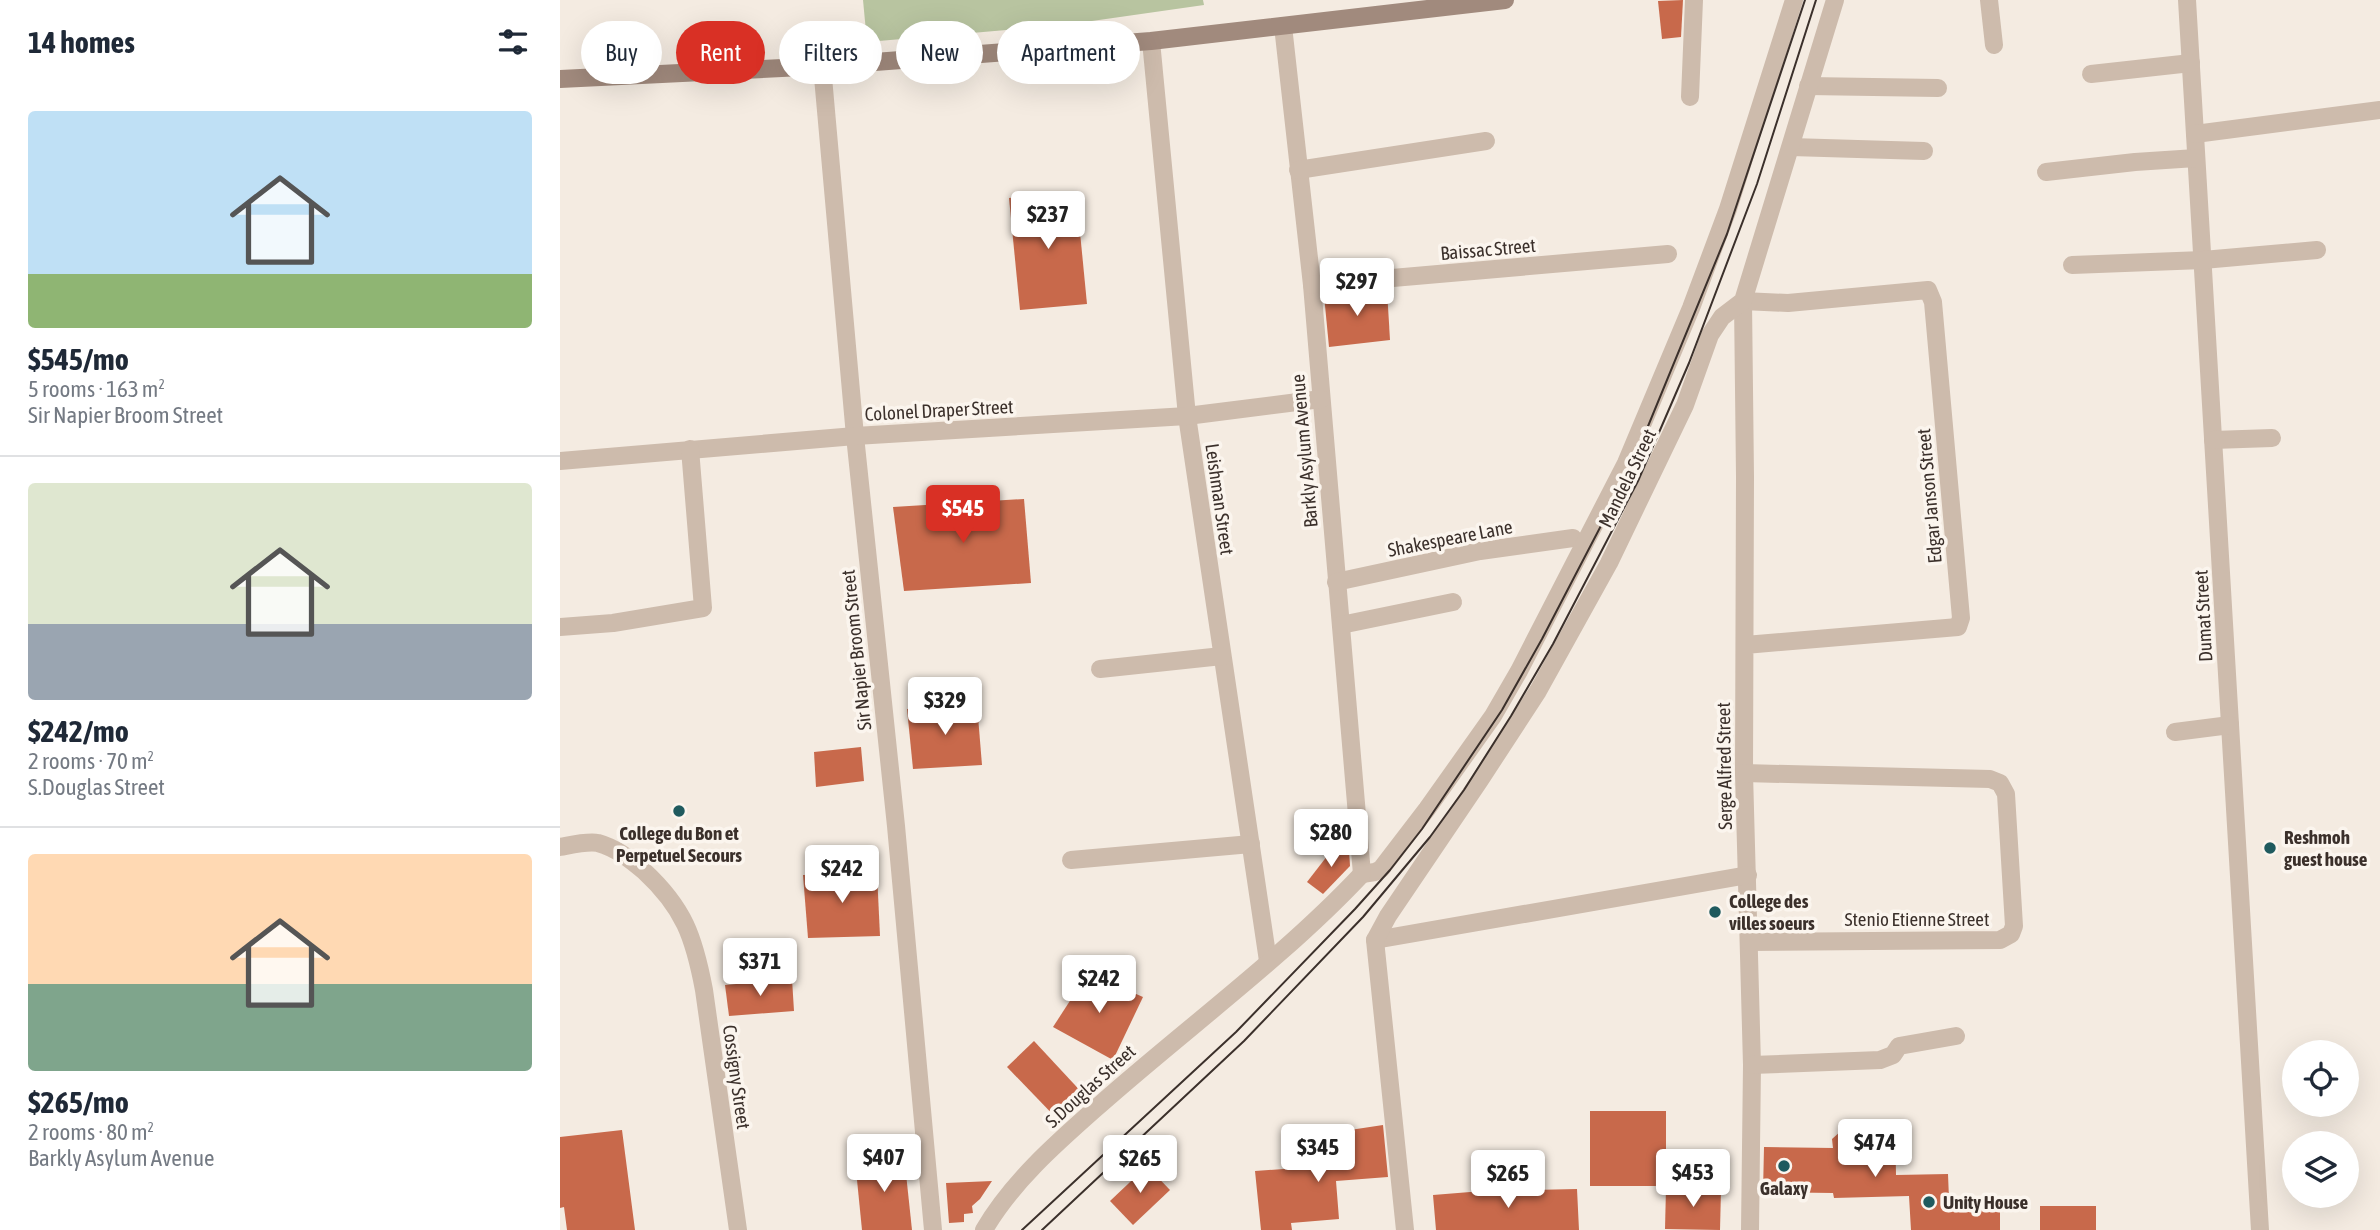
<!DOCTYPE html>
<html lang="en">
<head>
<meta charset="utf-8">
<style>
  body { margin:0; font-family:"Asap Condensed",sans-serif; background:#f2f2f3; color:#1f2937; height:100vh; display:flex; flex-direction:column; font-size:26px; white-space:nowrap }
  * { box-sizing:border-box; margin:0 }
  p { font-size:23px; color:#747a83 }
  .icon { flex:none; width:38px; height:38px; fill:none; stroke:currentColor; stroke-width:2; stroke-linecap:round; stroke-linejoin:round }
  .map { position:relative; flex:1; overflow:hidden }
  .details { display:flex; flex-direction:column; background:#fff; width:560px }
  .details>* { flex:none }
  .top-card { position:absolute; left:21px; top:21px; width:665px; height:63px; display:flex; gap:14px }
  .fabs { position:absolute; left:1722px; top:1040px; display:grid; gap:14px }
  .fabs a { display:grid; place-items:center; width:77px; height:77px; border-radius:50%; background:#fff; box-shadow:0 7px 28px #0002; font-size:35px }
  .price { position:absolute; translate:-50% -60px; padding:0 16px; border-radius:7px; background:#fff; color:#222; font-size:23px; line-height:46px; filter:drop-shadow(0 2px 4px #0008) }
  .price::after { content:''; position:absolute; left:50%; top:42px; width:21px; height:16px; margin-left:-10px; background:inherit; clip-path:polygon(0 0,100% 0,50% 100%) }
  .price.active { background:#d93025; color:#fff }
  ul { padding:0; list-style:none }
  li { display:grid; align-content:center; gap:14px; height:371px; padding:0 28px }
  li+li { border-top:2px solid #e0e1e3 }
  li span { display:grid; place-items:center; height:217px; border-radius:7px; color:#555 }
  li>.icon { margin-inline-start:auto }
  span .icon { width:126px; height:126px; fill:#fffc; stroke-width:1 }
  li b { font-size:30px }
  h2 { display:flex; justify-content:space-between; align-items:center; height:84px; padding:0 28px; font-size:30px }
  .chip { padding:0 24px; border-radius:32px; background:#fff; box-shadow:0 7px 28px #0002; font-size:24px; line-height:63px }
  .chip.active { background:#d93025; color:#fff }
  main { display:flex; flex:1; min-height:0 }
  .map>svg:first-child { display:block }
  .green { fill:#b8c4a0 }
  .building { fill:#c8694b }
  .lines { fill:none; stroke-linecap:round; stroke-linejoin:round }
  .street { stroke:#cdbbac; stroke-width:18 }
  .secondary { stroke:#a18a7d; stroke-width:18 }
  .tram { stroke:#3b302b; stroke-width:2 }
  .poi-dot { fill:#1f5a5e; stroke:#fbf5ee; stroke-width:2.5 }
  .labels { text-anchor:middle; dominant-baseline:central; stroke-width:7; stroke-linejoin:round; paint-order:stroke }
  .street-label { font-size:19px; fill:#3b302b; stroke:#fbf5ee }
  .poi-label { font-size:19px; font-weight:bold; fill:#3b302b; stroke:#fbf5ee; text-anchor:start }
</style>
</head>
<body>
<main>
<section class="details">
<h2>14 homes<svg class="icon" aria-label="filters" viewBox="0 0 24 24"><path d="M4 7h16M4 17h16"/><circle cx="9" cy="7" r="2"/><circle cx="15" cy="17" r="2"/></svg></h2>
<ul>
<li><span style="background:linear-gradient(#bfe0f5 75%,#8fb573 0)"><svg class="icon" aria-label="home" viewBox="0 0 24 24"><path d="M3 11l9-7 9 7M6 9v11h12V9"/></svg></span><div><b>$545/mo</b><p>5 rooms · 163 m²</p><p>Sir Napier Broom Street</p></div></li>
<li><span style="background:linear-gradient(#dfe7d0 65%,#9aa5b1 0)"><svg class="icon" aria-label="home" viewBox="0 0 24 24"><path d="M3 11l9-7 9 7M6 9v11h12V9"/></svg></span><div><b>$242/mo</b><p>2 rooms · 70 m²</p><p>S.Douglas Street</p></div></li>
<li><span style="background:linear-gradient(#ffd9b3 60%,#7fa58c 0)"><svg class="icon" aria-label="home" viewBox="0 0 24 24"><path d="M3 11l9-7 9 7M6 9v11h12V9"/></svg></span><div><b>$265/mo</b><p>2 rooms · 80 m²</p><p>Barkly Asylum Avenue</p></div></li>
</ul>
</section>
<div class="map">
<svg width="1820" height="1230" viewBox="0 0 1820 1230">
  <rect width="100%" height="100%" fill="#f4ebe1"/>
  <!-- green -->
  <path class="green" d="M303 0H643L644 5 504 25 307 42Z"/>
  <!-- building -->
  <g class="building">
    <path d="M1123 0 1121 37 1102 39 1098 1Z"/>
    <path d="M516 191 527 304 460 310 449 198Z"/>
    <path d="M827 290 830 340 769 347 764 295Z"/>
    <path d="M464 499 471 583 344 591 333 507Z"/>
    <path d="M417 704 422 765 353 769 347 709Z"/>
    <path d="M301 747 304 781 256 787 254 752Z"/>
    <path d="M778 842 789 851 790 866 763 894 747 882Z"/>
    <path d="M317 873 320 936 248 938 243 875Z"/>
    <path d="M528 973 583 997 553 1060 493 1027Z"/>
    <path d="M232 979 234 1011 169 1016 165 985Z"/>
    <path d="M474 1041 527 1098 501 1123 447 1067Z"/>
    <rect x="1030" y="1111" width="76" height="75"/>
    <path d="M1335 1121 1336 1175 1388 1174 1389 1199H1440V1230H1351L1349 1196 1274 1198 1273 1193 1203 1192 1204 1147 1273 1148 1272 1139 1291 1122Z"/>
    <path d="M823 1125 828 1177 776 1181 779 1219 731 1223 732 1230H701L695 1171 793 1164 790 1130Z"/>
    <path d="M62 1130 75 1230H7L4 1207 0 1208V1137Z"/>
    <path d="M344 1155 352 1230H302L295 1160Z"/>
    <path d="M587 1166 610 1190 573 1225 550 1201Z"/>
    <path d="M432 1181 420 1199 412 1206 413 1213 404 1214V1222L389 1223 386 1183Z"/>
    <path d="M972 1187V1190L1017 1189 1019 1230H876L873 1195Z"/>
    <path d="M1106 1188 1161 1190 1160 1230 1105 1229Z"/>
    <rect x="1480" y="1206" width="56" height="24"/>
  </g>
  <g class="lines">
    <!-- street -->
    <g class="street">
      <path d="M1429 0 1434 45"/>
      <path d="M1627 0 1700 1230"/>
      <path d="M723 26 752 285 802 874"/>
      <path d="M591 41 627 416 708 961"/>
      <path d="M262 66 295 436 336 826 373 1230"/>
      <path d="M1531 74 1631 63"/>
      <path d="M1248 86 1378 88"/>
      <path d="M1130 97 1134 0"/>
      <path d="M1635 134 1820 110"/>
      <path d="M1231 147 1364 151"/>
      <path d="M738 170 926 141"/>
      <path d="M1486 172 1575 162 1636 158"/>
      <path d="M1512 265 1643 260 1757 250"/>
      <path d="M752 285 1108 254"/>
      <path d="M1653 440 1712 438"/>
      <path d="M0 461 295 436 627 416 761 399"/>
      <path d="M776 582 920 551 1013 538"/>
      <path d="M781 625 893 602"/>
      <path d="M0 627 53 623 143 608 130 449"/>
      <path d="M1185 645 1398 627 1401 618 1373 302 1368 290 1228 303 1183 301 1185 477 1184 773 1192 1065 1190 1230"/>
      <path d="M540 669 662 656"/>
      <path d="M1615 732 1670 725"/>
      <path d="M1184 773 1430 779 1440 783 1446 794 1454 926 1451 934 1440 940 1189 942"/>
      <path d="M0 847C11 845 27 841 38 843 56 848 70 859 84 871 124 908 134 937 144 990L178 1230"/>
      <path d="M511 860 691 844"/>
      <path d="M802 874 815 872 821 869 867 809 933 716 959 671 1066 463 1131 308 1168 209 1234 0"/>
      <path d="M815 940 1188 875"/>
      <path d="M1192 1065 1320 1060 1333 1055 1339 1046 1396 1036"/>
      <path d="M424 1230C453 1180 500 1140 543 1102 628 1027 725 956 802 874"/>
      <path d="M845 1230 815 940 828 916 920 780 978 691 1049 563 1125 405 1150 335 1162 317 1183 301 1275 0"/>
    </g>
    <!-- secondary -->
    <path class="secondary" d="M0 79 262 66 591 41 945 0"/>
    <!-- tram -->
    <g class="tram">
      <path d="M462 1230 676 1032 795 909 830 870 862 829 942 710 982 639 1070 470 1167 234 1245 0"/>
      <path d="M482 1230 684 1041 803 917 870 837 904 790 951 716 993 644 1078 481 1129 363 1197 184 1256 0"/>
    </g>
  </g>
  <!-- markers -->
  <g class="poi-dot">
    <circle cx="119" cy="811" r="7"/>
    <circle cx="1710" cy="848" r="7"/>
    <circle cx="1155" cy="912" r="7"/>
    <circle cx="1224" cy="1166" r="7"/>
    <circle cx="1369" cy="1202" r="7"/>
  </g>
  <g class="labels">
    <!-- street labels -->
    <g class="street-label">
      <text transform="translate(928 249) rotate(-5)">Baissac Street</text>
      <text transform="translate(379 410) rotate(-3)">Colonel Draper Street</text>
      <text transform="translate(744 451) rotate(-95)">Barkly Asylum Avenue</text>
      <text transform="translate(1067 478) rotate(-64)">Mandela Street</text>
      <text transform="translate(1369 496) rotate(-95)">Edgar Janson Street</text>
      <text transform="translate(660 499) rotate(82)">Leishman Street</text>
      <text transform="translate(890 538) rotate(-11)">Shakespeare Lane</text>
      <text transform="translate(1643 616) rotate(-93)">Dumat Street</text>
      <text transform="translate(296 650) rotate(-96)">Sir Napier Broom Street</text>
      <text transform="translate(1164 766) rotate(-91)">Serge Alfred Street</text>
      <text x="1357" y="919">Stenio Etienne Street</text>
      <text transform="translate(177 1077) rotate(82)">Cossigny Street</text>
      <text transform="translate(530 1086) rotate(-42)">S.Douglas Street</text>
    </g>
    <!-- poi labels -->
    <g class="poi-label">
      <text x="119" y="833" text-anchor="middle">College du Bon et<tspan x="119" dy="22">Perpetuel Secours</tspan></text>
      <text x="1724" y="837">Reshmoh<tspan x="1724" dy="22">guest house</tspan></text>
      <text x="1169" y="901">College des<tspan x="1169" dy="22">villes soeurs</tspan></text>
      <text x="1224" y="1188" text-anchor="middle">Galaxy</text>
      <text x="1383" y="1202">Unity House</text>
    </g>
  </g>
</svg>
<div class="fabs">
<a><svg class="icon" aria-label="locate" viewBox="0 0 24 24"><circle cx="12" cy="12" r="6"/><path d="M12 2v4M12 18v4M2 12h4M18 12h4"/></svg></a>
<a><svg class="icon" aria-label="layers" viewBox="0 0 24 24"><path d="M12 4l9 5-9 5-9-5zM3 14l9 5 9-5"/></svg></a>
</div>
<b class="price" style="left:488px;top:251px">$237</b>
<b class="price" style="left:797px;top:318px">$297</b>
<b class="price active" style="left:403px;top:545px">$545</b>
<b class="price" style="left:385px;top:737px">$329</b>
<b class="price" style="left:771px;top:869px">$280</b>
<b class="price" style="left:282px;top:905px">$242</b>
<b class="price" style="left:200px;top:998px">$371</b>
<b class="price" style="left:539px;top:1015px">$242</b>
<b class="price" style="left:1315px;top:1179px">$474</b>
<b class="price" style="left:758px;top:1184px">$345</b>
<b class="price" style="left:324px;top:1194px">$407</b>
<b class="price" style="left:580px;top:1195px">$265</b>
<b class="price" style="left:1133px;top:1209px">$453</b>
<b class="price" style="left:948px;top:1210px">$265</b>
<div class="top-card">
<a class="chip">Buy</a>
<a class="chip active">Rent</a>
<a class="chip">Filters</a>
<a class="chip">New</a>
<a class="chip">Apartment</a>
</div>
</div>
</main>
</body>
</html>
